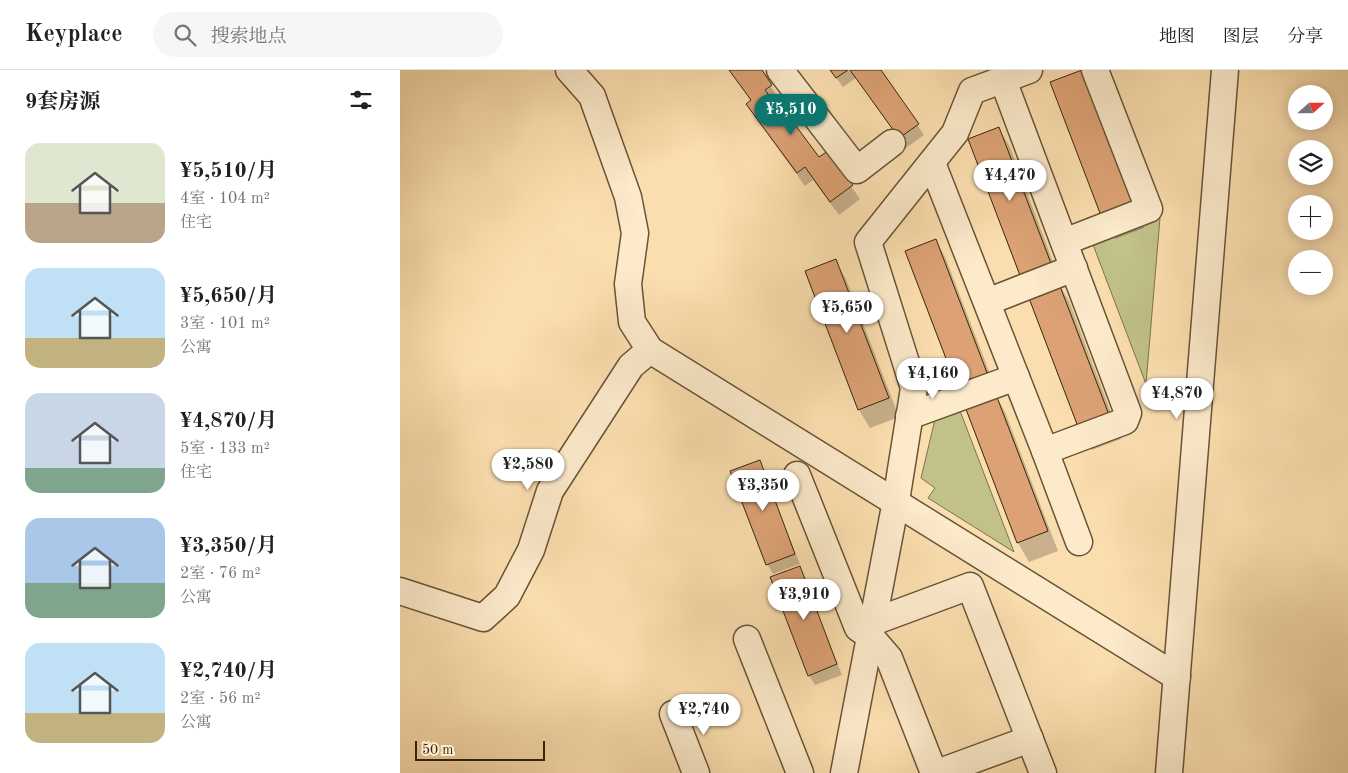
<!DOCTYPE html>
<html lang="zh">
<head>
<meta charset="utf-8">
<style>
  body { margin:0; font-family:"Old Standard TT","Noto Serif SC",serif; background:#f6f6f6; color:#202124; height:100vh; display:flex; flex-direction:column; font-size:19px; white-space:nowrap }
  * { box-sizing:border-box; margin:0 }
  p { font-size:16px; color:#757577 }
  .icon { flex:none; width:28px; height:28px; fill:none; stroke:currentColor; stroke-width:2; stroke-linecap:round; stroke-linejoin:round }
  .map { position:relative; flex:1; overflow:hidden }
  .sheet { display:flex; flex-direction:column; background:#fff; width:400px }
  .sheet>* { flex:none }
  .needle { width:32px; rotate:69deg }
  .fabs { position:absolute; left:888px; top:15px; display:grid; gap:10px }
  .fabs a { display:grid; place-items:center; width:45px; height:45px; border-radius:50%; background:#fff; box-shadow:0 2px 12px #0003; font-size:25px }
  .scale { position:absolute; left:15px; bottom:12px; width:130px; box-sizing:border-box; padding-left:5px; border:2px solid #37260d; border-top:0; font-size:14px; line-height:18px; white-space:nowrap; color:#37260d; -webkit-text-stroke:4px #fceacb; paint-order:stroke }
  .price { position:absolute; translate:-50% -42px; padding:0 11px; border-radius:18px; background:#fff; color:#222; font-size:16px; line-height:32px; filter:drop-shadow(0 1px 2px #0008) }
  .price::after { content:''; position:absolute; left:50%; top:30px; width:15px; height:11px; margin-left:-8px; background:inherit; clip-path:polygon(0 0,100% 0,50% 100%) }
  .price.selected { background:#0f766e; color:#fff }
  ul { padding:0; list-style:none }
  li { display:flex; align-items:center; gap:15px; height:125px; padding:0 25px }
  li span { display:grid; place-items:center; flex:none; width:140px; height:100px; border-radius:15px; color:#555 }
  li>.icon { margin-inline-start:auto }
  span .icon { width:60px; height:60px; fill:#fffc; stroke-width:1 }
  li b { font-size:21px }
  h2 { display:flex; justify-content:space-between; align-items:center; height:60px; padding:0 25px; font-size:21px }
  header { display:flex; align-items:center; gap:30px; box-sizing:border-box; height:70px; padding:0 25px; background:#fff; border-bottom:1px solid #e0e0e0 }
  header strong { font-size:24px }
  nav { display:flex; gap:28px; margin-inline-start:auto; font-size:18px }
  .search { width:350px; height:45px; background:#f6f6f6; display:flex; align-items:center; gap:12px; box-sizing:border-box; padding:0 18px; border-radius:28px; color:#757577; font-size:19px }
  main { display:flex; flex:1; min-height:0 }
  .map>svg:first-child { display:block }
  .green { fill:#c1c189; stroke:#7c744b }
  .shadow { fill:#0003 }
  .building { fill:#dca275; stroke:#37260d }
  .lines { fill:none; stroke-linecap:round; stroke-linejoin:round }
  .minor-casing { stroke:#685436; stroke-width:29 }
  .minor { stroke:#fceacb; stroke-width:26 }
</style>
</head>
<body>
<header>
<strong>Keyplace</strong>
<div class="search"><svg class="icon" aria-label="search" viewBox="0 0 24 24"><circle cx="10" cy="10" r="6"/><path d="M15 15l6 6"/></svg>搜索地点</div>
<nav><a>地图</a><a>图层</a><a>分享</a></nav>
</header>
<main>
<section class="sheet">
<h2>9套房源<svg class="icon" aria-label="filters" viewBox="0 0 24 24"><path d="M4 7h16M4 17h16"/><circle cx="9" cy="7" r="2"/><circle cx="15" cy="17" r="2"/></svg></h2>
<ul>
<li><span style="background:linear-gradient(#dfe7d0 60%,#b9a48a 0)"><svg class="icon" aria-label="home" viewBox="0 0 24 24"><path d="M3 11l9-7 9 7M6 9v11h12V9"/></svg></span><div><b>¥5,510/月</b><p>4室 · 104 m²</p><p>住宅</p></div></li>
<li><span style="background:linear-gradient(#bfe0f5 70%,#c2b280 0)"><svg class="icon" aria-label="home" viewBox="0 0 24 24"><path d="M3 11l9-7 9 7M6 9v11h12V9"/></svg></span><div><b>¥5,650/月</b><p>3室 · 101 m²</p><p>公寓</p></div></li>
<li><span style="background:linear-gradient(#c9d6e8 75%,#7fa58c 0)"><svg class="icon" aria-label="home" viewBox="0 0 24 24"><path d="M3 11l9-7 9 7M6 9v11h12V9"/></svg></span><div><b>¥4,870/月</b><p>5室 · 133 m²</p><p>住宅</p></div></li>
<li><span style="background:linear-gradient(#a9c7e8 65%,#7fa58c 0)"><svg class="icon" aria-label="home" viewBox="0 0 24 24"><path d="M3 11l9-7 9 7M6 9v11h12V9"/></svg></span><div><b>¥3,350/月</b><p>2室 · 76 m²</p><p>公寓</p></div></li>
<li><span style="background:linear-gradient(#bfe0f5 70%,#c2b280 0)"><svg class="icon" aria-label="home" viewBox="0 0 24 24"><path d="M3 11l9-7 9 7M6 9v11h12V9"/></svg></span><div><b>¥2,740/月</b><p>2室 · 56 m²</p><p>公寓</p></div></li>
</ul>
</section>
<div class="map">
<svg width="948" height="703" viewBox="0 0 948 703">
  <rect width="100%" height="100%" fill="#fbdeaf"/>
  <filter id="stains"><feTurbulence type="fractalNoise" baseFrequency=".004" numOctaves="4"/><feColorMatrix values="0 0 0 0 .2 0 0 0 0 .09 0 0 0 0 .02 0 0 0 .5 -.17"/></filter>
  <radialGradient id="worn" r=".72"><stop offset=".6" stop-color="#630" stop-opacity="0"/><stop offset="1" stop-color="#630" stop-opacity=".3"/></radialGradient>
  <!-- green -->
  <g class="green">
    <path d="M760 148 746 314 692 172Z"/>
    <path d="M557 333 614 482 528 428 535 418 521 408 537 341Z"/>
  </g>
  <!-- shadow -->
  <g class="shadow">
    <path d="M330 0H360L379 29 374 32 419 89 427 82 460 129 439 145 413 110 405 116 355 47 348 34 351 31Z"/>
    <path d="M430 0H479L524 65 506 78 456 8 443 17Z"/>
    <path d="M692 20 744 158 715 169 705 150Z"/>
    <path d="M599 59 610 77 662 216H660L669 231 721 369 692 380 682 361Z"/>
    <path d="M536 170 546 189 599 327 597 328 605 342 658 481 629 492 618 473 565 335Z"/>
    <path d="M435 191 446 209 499 347 470 358 459 340 406 202Z"/>
    <path d="M359 392 400 494 373 504 367 494Z"/>
    <path d="M399 497 442 605 415 615 409 605Z"/>
  </g>
  <!-- building -->
  <g class="building">
    <path d="M329 0H362L372 15 365 20 390 54 393 52 419 87 428 81 453 115 430 132 405 97 397 103 346 34 351 30Z"/>
    <path d="M430 0H448L436 8Z"/>
    <path d="M450 0H481L519 54 499 68Z"/>
    <path d="M682 0 735 139 703 151 650 12Z"/>
    <path d="M599 57 652 196 621 208 568 69Z"/>
    <path d="M536 169 589 308 558 320 505 181Z"/>
    <path d="M436 189 489 328 458 340 405 201Z"/>
    <path d="M658 211 711 350 680 362 627 223Z"/>
    <path d="M595 322 648 461 617 473 564 334Z"/>
    <path d="M360 390 395 484 366 495 330 401Z"/>
    <path d="M400 496 437 594 408 606 370 507Z"/>
  </g>
  <g class="lines">
    <!-- minor casing -->
    <g class="minor-casing">
      <g id="minor">
        <path d="M169 0 192 26 228 127 235 163 228 214 232 252 250 280 777 607"/>
        <path d="M380 0 457 100 492 73"/>
        <path d="M603 10 728 343 725 351 645 381"/>
        <path d="M532 93 645 381 679 472"/>
        <path d="M664 172 749 139 695 0"/>
        <path d="M587 232 674 198"/>
        <path d="M509 346 616 307"/>
        <path d="M397 405 458 558 470 566 489 588 534 703"/>
        <path d="M0 521 83 548 107 526 131 480 150 421 231 296 250 280"/>
        <path d="M473 552 570 516 643 703"/>
        <path d="M347 569 400 703"/>
        <path d="M273 644 296 703"/>
        <path d="M444 703 496 431 514 318 468 172 555 63 572 21 629 0"/>
        <path d="M537 703 630 669"/>
        <path d="M769 703 825 0"/>
      </g>
    </g>
    <!-- minor -->
    <use href="#minor" class="minor"/>
  </g>
  <rect width="100%" height="100%" filter="url(#stains)"/>
  <rect width="100%" height="100%" fill="url(#worn)"/>
</svg>
<div class="fabs">
<a><svg class="needle" viewBox="-14 -14 28 28"><path d="M0-13l5 13h-10z" fill="#e53935"/><path d="M0 13l5-13h-10z" fill="#757577"/></svg></a>
<a><svg class="icon" aria-label="layers" viewBox="0 0 24 24"><path d="M12 4l9 5-9 5-9-5zM3 14l9 5 9-5"/></svg></a>
<a>+</a>
<a>−</a>
</div>
<div class="scale">50 m</div>
<b class="price selected" style="left:391px;top:66px">¥5,510</b>
<b class="price" style="left:610px;top:132px">¥4,470</b>
<b class="price" style="left:447px;top:264px">¥5,650</b>
<b class="price" style="left:533px;top:330px">¥4,160</b>
<b class="price" style="left:777px;top:350px">¥4,870</b>
<b class="price" style="left:128px;top:421px">¥2,580</b>
<b class="price" style="left:363px;top:442px">¥3,350</b>
<b class="price" style="left:404px;top:551px">¥3,910</b>
<b class="price" style="left:304px;top:666px">¥2,740</b>
</div>
</main>
</body>
</html>
